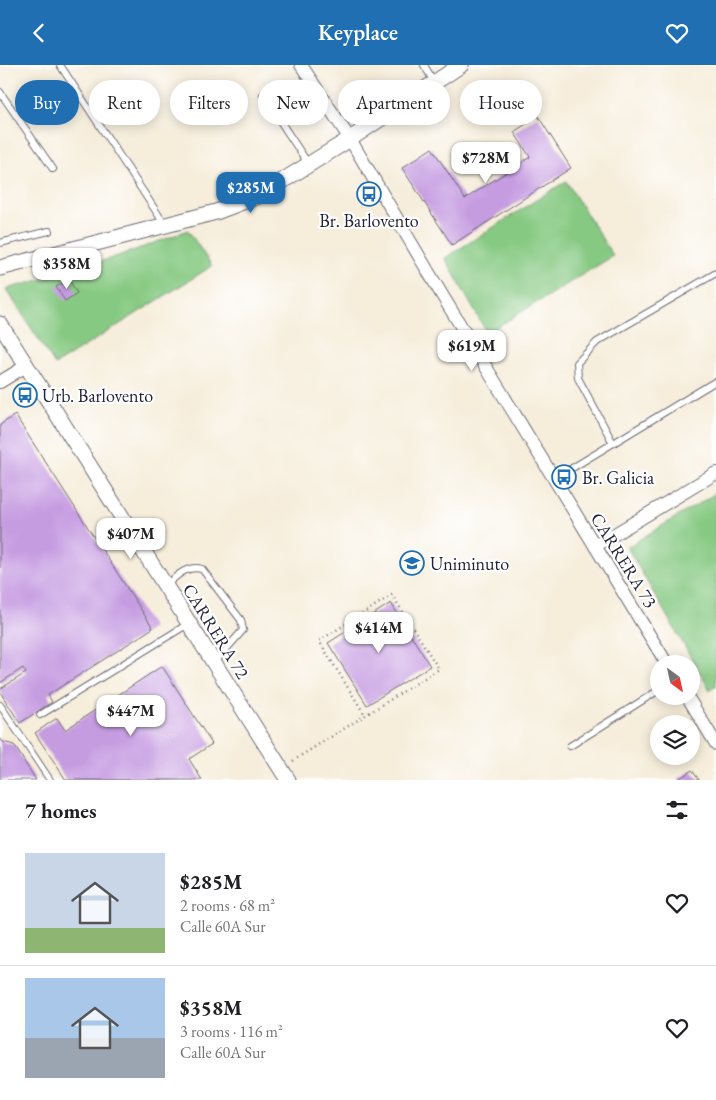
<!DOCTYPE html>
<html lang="en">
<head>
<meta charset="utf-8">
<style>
  body { margin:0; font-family:"EB Garamond",serif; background:#f6f6f6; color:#202124; height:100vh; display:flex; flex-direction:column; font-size:19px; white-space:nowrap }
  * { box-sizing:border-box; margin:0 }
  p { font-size:16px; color:#757577 }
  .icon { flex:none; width:28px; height:28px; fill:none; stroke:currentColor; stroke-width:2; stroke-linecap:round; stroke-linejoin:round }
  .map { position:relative; height:715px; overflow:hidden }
  .drawer { display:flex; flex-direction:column; background:#fff; flex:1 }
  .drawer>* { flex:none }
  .guide { position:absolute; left:15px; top:15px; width:686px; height:45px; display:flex; gap:10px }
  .needle { width:32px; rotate:147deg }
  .buttons { position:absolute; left:650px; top:590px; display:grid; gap:10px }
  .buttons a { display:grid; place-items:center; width:50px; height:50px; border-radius:50%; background:#fff; box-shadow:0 2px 12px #0003; font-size:25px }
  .price { position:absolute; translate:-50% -42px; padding:0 11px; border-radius:10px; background:#fff; color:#222; font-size:16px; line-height:32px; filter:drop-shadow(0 1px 2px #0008) }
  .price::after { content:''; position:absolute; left:50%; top:30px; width:15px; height:11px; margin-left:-8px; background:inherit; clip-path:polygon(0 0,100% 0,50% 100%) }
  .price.current { background:#1f6fb2; color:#fff }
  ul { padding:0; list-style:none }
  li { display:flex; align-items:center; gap:15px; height:125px; padding:0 25px }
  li+li { border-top:1px solid #e0e0e0 }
  li span { display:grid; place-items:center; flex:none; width:140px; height:100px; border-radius:0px; color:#555 }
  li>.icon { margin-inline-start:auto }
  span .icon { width:60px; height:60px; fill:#fffc; stroke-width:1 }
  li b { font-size:21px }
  h2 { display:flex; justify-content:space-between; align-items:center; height:60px; padding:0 25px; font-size:21px }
  .chip { padding:0 18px; border-radius:22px; background:#fff; box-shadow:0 2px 12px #0003; font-size:18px; line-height:45px }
  .chip.current { background:#1f6fb2; color:#fff }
  header { display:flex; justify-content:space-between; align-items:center; height:65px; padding:0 25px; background:#1f6fb2; color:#fff; font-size:22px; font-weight:600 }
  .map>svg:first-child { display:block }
  .green { fill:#86c982; stroke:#54765e }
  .building { fill:#c69ce1 }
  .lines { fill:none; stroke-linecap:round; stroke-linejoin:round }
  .service-casing { stroke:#6c6973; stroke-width:8 }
  .minor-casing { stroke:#6c6973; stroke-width:14 }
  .tertiary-casing { stroke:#6c6973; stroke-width:17 }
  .path { stroke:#6c6973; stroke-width:2.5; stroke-dasharray:1 4; stroke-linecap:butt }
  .service { stroke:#fff; stroke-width:6 }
  .minor { stroke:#fff; stroke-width:12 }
  .tertiary { stroke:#fff; stroke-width:15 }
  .labels { text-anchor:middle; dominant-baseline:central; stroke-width:4.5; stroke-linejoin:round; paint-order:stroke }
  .poi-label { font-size:18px; fill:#22223b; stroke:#fff; text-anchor:start }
  .street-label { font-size:18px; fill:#22223b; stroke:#fff }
</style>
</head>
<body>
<header><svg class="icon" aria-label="back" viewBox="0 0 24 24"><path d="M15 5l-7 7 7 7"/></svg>Keyplace<svg class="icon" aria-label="heart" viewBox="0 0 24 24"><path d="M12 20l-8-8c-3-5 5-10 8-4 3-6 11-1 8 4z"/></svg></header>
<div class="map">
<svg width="716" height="715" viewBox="0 0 716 715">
  <rect width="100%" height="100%" fill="#fff"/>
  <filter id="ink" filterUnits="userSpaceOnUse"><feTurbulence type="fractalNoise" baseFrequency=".02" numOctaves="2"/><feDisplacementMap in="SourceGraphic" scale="10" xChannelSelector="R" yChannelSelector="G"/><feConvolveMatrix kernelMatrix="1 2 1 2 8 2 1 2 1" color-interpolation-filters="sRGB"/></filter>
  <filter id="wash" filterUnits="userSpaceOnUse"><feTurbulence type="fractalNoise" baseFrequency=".0096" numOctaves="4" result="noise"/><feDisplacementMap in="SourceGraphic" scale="20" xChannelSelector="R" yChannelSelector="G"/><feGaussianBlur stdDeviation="1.12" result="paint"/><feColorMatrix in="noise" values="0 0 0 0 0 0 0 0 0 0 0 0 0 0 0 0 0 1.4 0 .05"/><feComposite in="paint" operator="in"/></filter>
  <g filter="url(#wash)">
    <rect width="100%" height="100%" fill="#f6edda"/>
    <!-- green -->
    <g class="green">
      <path d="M566 116 613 191 487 268 445 193Z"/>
      <path d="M188 165 212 201 55 300 6 224C69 208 128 189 188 165Z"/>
      <path d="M716 428V621L710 625 627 482Z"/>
    </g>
    <g id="blocks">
      <!-- building -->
      <g class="building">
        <path d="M538 51 571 103 452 180 402 103 432 83 465 134 530 92 514 67Z"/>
        <path d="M69 215 77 228 65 236 56 222Z"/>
        <path d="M15 350 153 563 48 630 52 637 20 658 0 627V624L26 608 23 603 0 618V360Z"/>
        <path d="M391 538 430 601 367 640 328 578Z"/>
        <path d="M162 601 212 679 189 694 202 715H66L35 668 57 653 65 665Z"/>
        <path d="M0 673 3 677 14 680 36 715H0Z"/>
        <path d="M692 705 699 715H677Z"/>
      </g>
    </g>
  </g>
  <g filter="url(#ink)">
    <use href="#blocks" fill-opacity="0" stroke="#6c6973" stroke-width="1"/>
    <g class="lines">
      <!-- service casing -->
      <g class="service-casing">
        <g id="service">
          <path d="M60 0 165 160"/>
          <path d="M424 0 434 17"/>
          <path d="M0 27 53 104"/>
          <path d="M263 30 309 100"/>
          <path d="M0 178 49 166"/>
          <path d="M613 378 578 313 577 298 597 277 716 208"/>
          <path d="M554 414 716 316"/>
          <path d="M166 520C178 510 187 500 202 504L241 555 243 565 214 598"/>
          <path d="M0 640 50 715"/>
          <path d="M40 650 188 559"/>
          <path d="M570 681 659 625"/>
        </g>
      </g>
      <!-- minor casing -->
      <g class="minor-casing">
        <g id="minor">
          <path d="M301 0 350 74 442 230 667 599"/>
          <path d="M0 317 26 301"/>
          <path d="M595 481 716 408"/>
          <path d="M687 631 716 679"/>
        </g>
      </g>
      <!-- tertiary casing -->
      <g class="tertiary-casing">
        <g id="tertiary">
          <path d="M0 203 216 147 258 131 350 74 461 0"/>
          <path d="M0 259 288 715"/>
        </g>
      </g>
      <!-- path -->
      <path class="path" d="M293 696 302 690 439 604 392 530 319 576 365 650"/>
      <!-- service -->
      <use href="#service" class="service"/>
      <!-- minor -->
      <use href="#minor" class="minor"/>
      <!-- tertiary -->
      <use href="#tertiary" class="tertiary"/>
    </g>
  </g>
  <!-- icons -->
  <defs>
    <g id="bus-ring" transform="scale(1.25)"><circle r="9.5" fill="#fff" stroke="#1f6fb2" stroke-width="1.5"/><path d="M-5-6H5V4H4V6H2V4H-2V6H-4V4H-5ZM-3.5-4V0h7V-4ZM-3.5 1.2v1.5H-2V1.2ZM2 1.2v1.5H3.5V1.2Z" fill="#1f6fb2"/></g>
    <g id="university-ring" transform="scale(1.25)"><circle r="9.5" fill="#fff" stroke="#1f6fb2" stroke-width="1.5"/><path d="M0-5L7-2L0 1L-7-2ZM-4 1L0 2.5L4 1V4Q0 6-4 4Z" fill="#1f6fb2"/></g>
  </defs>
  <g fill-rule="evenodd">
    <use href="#bus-ring" x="369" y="129"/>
    <use href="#bus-ring" x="25" y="330"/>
    <use href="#bus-ring" x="564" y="412"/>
    <use href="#university-ring" x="412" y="498"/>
  </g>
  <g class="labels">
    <!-- poi labels -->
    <g class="poi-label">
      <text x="369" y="155" text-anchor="middle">Br. Barlovento</text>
      <text x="42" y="330">Urb. Barlovento</text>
      <text x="582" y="412">Br. Galicia</text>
      <text x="430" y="498">Uniminuto</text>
    </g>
    <!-- street labels -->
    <g class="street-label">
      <text transform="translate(624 495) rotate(58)">CARRERA 73</text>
      <text transform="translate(216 566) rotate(58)">CARRERA 72</text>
    </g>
  </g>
</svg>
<div class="buttons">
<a><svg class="needle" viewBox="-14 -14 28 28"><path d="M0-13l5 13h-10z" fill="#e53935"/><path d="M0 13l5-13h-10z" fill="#757577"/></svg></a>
<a><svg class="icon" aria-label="layers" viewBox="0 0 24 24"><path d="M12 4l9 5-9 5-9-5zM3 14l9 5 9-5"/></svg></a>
</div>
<b class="price" style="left:486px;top:119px">$728M</b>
<b class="price current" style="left:251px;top:149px">$285M</b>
<b class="price" style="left:67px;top:225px">$358M</b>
<b class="price" style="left:472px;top:307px">$619M</b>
<b class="price" style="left:131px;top:495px">$407M</b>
<b class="price" style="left:379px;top:589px">$414M</b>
<b class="price" style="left:131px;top:672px">$447M</b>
<div class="guide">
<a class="chip current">Buy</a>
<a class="chip">Rent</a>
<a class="chip">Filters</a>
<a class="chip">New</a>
<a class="chip">Apartment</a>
<a class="chip">House</a>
</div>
</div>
<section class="drawer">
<h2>7 homes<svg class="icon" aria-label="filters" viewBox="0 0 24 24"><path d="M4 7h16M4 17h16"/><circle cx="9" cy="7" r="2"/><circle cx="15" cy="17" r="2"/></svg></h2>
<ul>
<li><span style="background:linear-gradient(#c9d6e8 75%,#8fb573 0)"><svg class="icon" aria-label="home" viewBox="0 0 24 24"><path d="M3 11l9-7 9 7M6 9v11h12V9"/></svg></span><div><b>$285M</b><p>2 rooms · 68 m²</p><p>Calle 60A Sur</p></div><svg class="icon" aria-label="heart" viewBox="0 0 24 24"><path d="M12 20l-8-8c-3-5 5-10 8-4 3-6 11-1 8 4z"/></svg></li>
<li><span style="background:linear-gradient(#a9c7e8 60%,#9aa5b1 0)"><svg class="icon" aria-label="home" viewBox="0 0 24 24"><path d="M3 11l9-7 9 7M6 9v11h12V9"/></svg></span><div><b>$358M</b><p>3 rooms · 116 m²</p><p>Calle 60A Sur</p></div><svg class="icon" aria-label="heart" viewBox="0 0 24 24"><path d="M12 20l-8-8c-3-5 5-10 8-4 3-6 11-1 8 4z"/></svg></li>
</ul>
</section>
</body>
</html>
